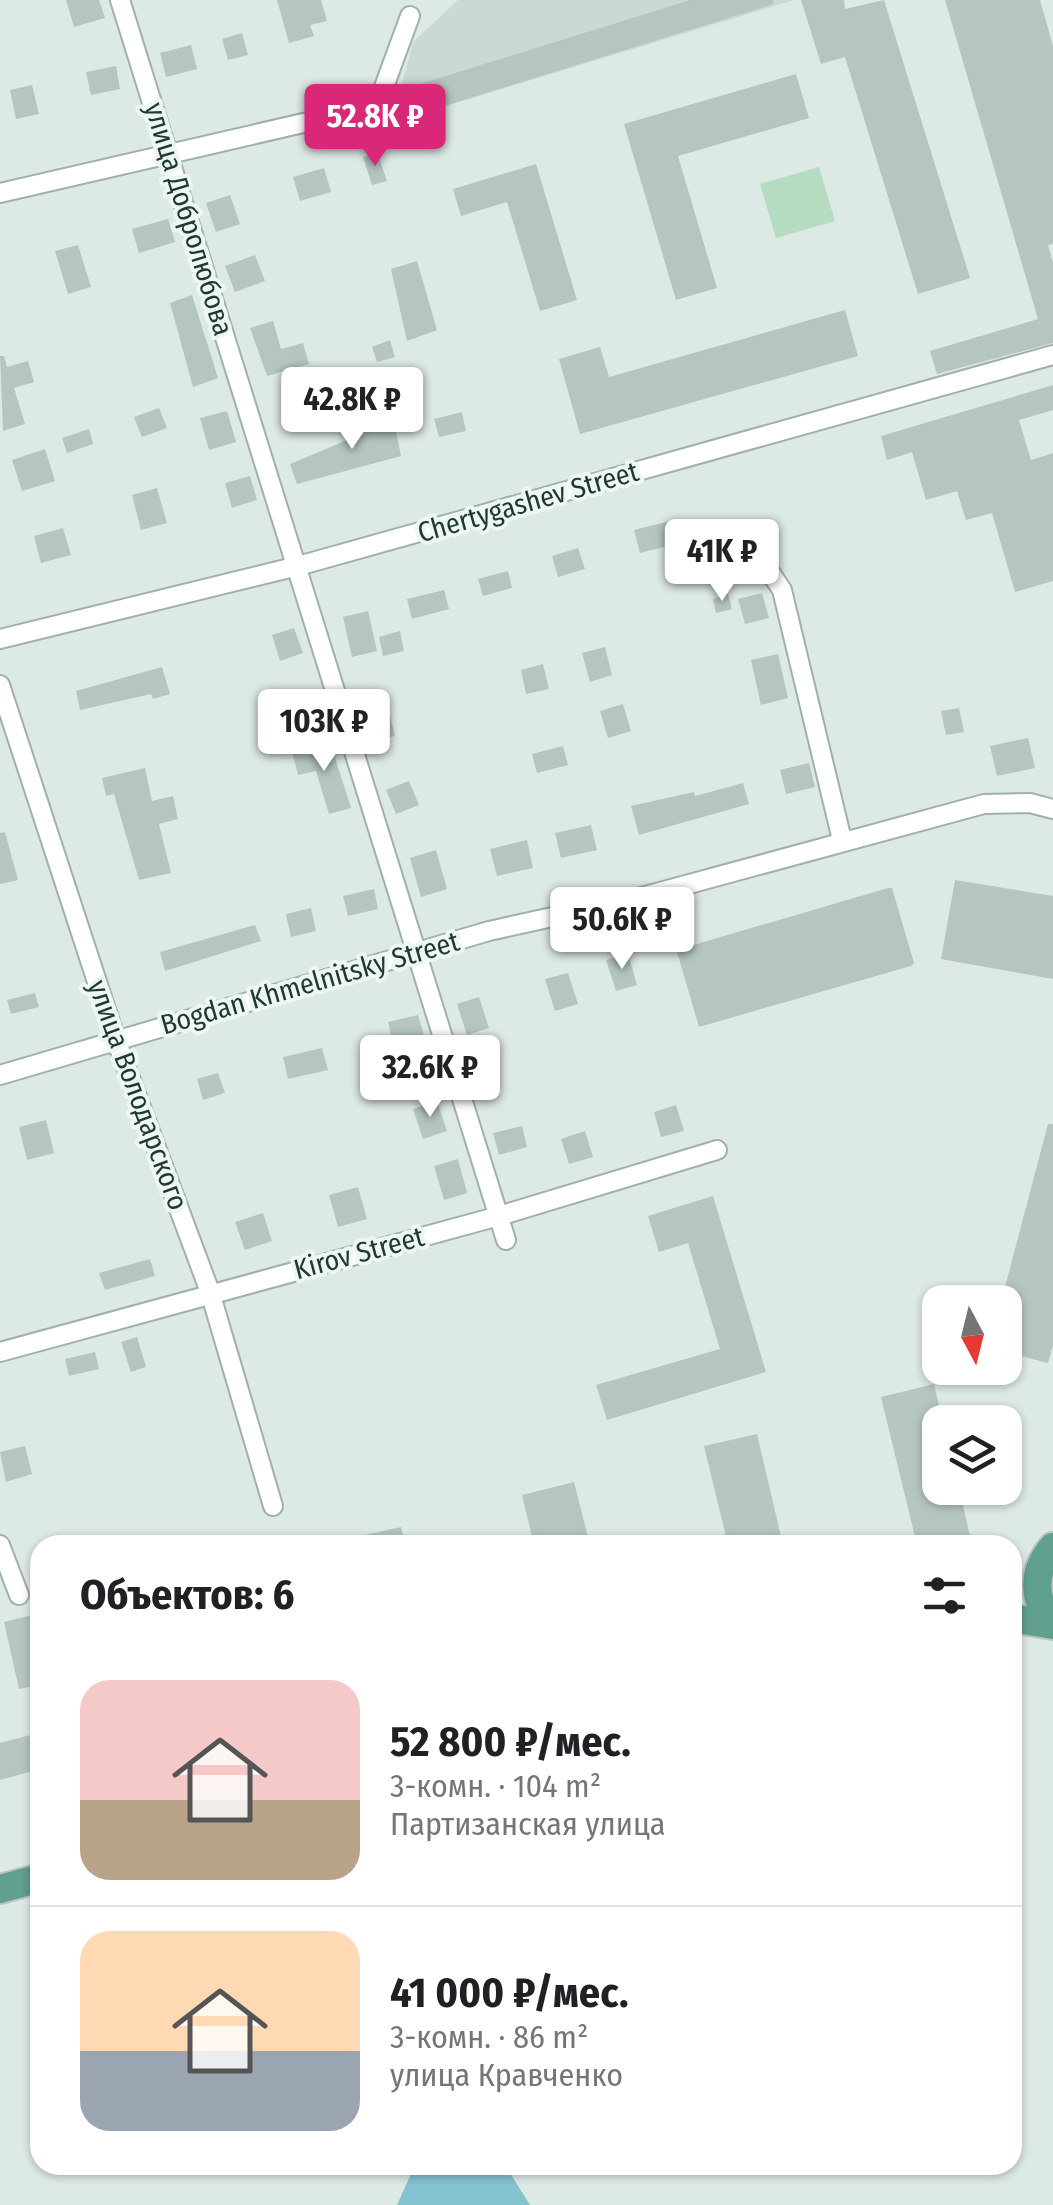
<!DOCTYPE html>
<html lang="ru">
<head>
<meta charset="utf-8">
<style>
  body { margin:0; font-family:"Fira Sans Condensed",sans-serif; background:#f2f2f2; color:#202124; height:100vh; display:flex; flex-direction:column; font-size:38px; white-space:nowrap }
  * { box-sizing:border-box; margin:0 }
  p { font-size:32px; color:#757577 }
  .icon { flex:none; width:55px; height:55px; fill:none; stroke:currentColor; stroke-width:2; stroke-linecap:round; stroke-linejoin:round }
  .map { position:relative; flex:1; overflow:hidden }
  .sheet { position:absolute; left:30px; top:1535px; width:992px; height:640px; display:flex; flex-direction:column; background:#fff; border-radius:30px; box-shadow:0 2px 8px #0004 }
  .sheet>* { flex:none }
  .needle { width:65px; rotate:173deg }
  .controls { position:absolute; left:922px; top:1285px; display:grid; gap:20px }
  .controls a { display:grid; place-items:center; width:100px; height:100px; border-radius:20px; background:#fff; box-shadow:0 2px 8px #0004; font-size:50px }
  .price { position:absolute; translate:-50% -85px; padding:0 22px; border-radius:10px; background:#fff; color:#222; font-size:32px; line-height:65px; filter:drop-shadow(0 2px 5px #0008) }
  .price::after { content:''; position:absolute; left:50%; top:60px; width:30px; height:22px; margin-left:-15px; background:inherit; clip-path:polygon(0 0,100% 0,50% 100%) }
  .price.on { background:#db2777; color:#fff }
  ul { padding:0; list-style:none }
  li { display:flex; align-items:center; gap:30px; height:250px; padding:0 50px }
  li+li { border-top:2px solid #e0e0e0 }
  li span { display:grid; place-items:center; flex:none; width:280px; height:200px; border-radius:30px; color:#555 }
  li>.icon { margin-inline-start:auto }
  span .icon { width:120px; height:120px; fill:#fffc; stroke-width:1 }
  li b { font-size:42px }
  h2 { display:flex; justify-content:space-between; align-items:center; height:120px; padding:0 50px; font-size:42px }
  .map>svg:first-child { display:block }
  .built { fill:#cbd9d3 }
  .green { fill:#b5dbc0 }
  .water { fill:#84c2cf }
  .building { fill:#b5c6c0 }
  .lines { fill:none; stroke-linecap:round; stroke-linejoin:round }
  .minor-casing { stroke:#a0b0ab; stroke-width:22 }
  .primary-casing { stroke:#bcc3c2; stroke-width:32 }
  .minor { stroke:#fff; stroke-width:18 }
  .primary { stroke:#619f90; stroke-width:28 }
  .labels { text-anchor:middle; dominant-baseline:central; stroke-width:8; stroke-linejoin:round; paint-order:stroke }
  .street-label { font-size:28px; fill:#1f3832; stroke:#edf6f2 }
</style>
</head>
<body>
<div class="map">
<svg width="1053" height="2205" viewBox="0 0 1053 2205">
  <rect width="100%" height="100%" fill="#dde9e4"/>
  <!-- built -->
  <path class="built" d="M458 0H794L426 112 409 122 401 88 413 42Z"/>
  <!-- green -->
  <path class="green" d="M819 167 835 221 776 238 760 184Z"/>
  <!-- water -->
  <path class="water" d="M415 2165H505L530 2205H397Z"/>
  <!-- building -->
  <g class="building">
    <path d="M66 0H99L105 18 74 27Z"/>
    <path d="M277 0H321L327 21 310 25 314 36 289 43Z"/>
    <path d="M690 0H773L774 4 425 112 417 85Z"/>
    <path d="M801 0H844L845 9 884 0 970 278 918 294 845 57 821 64Z"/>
    <path d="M945 0H1040L1053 46V244L1048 245 1053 263V343L937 374 930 351 1038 319Z"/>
    <path d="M242 33 248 55 228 60 222 39Z"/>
    <path d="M191 45 197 69 166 77 160 53Z"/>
    <path d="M116 66 120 89 91 95 86 72Z"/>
    <path d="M796 74 809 118 678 156 717 288 676 300 624 124Z"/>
    <path d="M32 85 39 114 16 119 10 90Z"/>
    <path d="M377 152 387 181 372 185 363 157Z"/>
    <path d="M536 164 577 300 540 311 507 202 461 216 453 189Z"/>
    <path d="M324 168 331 192 300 201 293 177Z"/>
    <path d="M230 195 240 224 216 232 206 203Z"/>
    <path d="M168 219 175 242 139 253 132 229Z"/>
    <path d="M78 245 91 287 68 294 55 251Z"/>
    <path d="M255 255 265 281 235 292 225 266Z"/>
    <path d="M417 261 437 330 407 341 391 269Z"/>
    <path d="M192 295 218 378 193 387 170 303Z"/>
    <path d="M845 310 858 356 580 434 559 359 600 347 609 377Z"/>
    <path d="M273 321 281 349 303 343 309 364 267 376 250 328Z"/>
    <path d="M390 340 395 357 377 362 372 347Z"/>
    <path d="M0 356H4L7 367 28 361 34 382 14 388 25 424 3 431Z"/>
    <path d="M1053 385V410L1019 420 1031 460 1053 453V581L1015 592 992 513 966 520 957 491 926 500 912 452 887 460 881 436Z"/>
    <path d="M159 408 167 428 142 437 134 417Z"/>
    <path d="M227 411 236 442 209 450 200 418Z"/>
    <path d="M462 412 466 431 439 437 434 419Z"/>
    <path d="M393 417 401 456 297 484 290 464 350 439 346 427Z"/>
    <path d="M89 429 93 444 67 453 62 438Z"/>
    <path d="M45 449 55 481 22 491 12 460Z"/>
    <path d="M250 476 257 500 232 508 225 483Z"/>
    <path d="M157 488 167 523 141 530 132 495Z"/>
    <path d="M674 520 680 543 640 553 634 530Z"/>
    <path d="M63 528 71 555 41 563 34 536Z"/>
    <path d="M578 548 585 569 558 577 552 556Z"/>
    <path d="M508 571 512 588 483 596 478 579Z"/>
    <path d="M444 590 449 609 412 619 407 599Z"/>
    <path d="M762 593 769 618 745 624 738 599Z"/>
    <path d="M728 594 732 609 716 613 713 599Z"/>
    <path d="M368 611 377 651 352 657 343 617Z"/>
    <path d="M294 628 303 653 280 661 272 635Z"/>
    <path d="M400 631 404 651 383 656 379 637Z"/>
    <path d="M605 647 612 675 590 682 582 653Z"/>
    <path d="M778 654 788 698 761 705 751 660Z"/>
    <path d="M543 664 549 689 526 694 521 670Z"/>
    <path d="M162 667 170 694 153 699 151 694 80 710 76 691Z"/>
    <path d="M623 704 631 731 608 738 600 711Z"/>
    <path d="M959 708 964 732 946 735 941 711Z"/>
    <path d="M389 711 395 736 379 740 373 715Z"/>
    <path d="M1028 738 1035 768 997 776 990 746Z"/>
    <path d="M330 742 351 808 329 814 316 771 298 775 292 751Z"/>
    <path d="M563 746 568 765 537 773 532 754Z"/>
    <path d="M809 763 815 787 786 794 780 770Z"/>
    <path d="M145 768 152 801 173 796 178 819 159 824 171 873 139 880 114 794 106 796 102 778Z"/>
    <path d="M409 781 419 805 396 814 386 790Z"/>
    <path d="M743 783 749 804 639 835 631 806 694 792 695 796Z"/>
    <path d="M591 825 597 850 561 858 555 833Z"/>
    <path d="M5 832 18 880 0 884V833Z"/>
    <path d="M527 840 533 868 497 876 490 849Z"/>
    <path d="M436 850 447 889 421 897 410 858Z"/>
    <path d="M955 880 1053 896V979L941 959Z"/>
    <path d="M888 888H892L914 963 911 966 699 1027 677 952 680 949Z"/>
    <path d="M374 889 378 909 348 916 343 896Z"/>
    <path d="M311 908 316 931 291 937 286 914Z"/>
    <path d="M255 925 261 941 165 971 160 952Z"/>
    <path d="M628 953 637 985 616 991 606 960Z"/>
    <path d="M568 973 578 1004 555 1011 545 979Z"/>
    <path d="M35 993 39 1007 11 1014 7 1000Z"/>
    <path d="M479 997 489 1028 467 1035 457 1004Z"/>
    <path d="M418 1015 425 1039 394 1047 388 1022Z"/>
    <path d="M322 1048 328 1070 288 1079 283 1057Z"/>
    <path d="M218 1073 225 1093 203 1100 197 1079Z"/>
    <path d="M437 1101 447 1131 423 1139 413 1109Z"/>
    <path d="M676 1105 684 1131 661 1137 654 1112Z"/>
    <path d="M46 1120 54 1153 27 1160 19 1127Z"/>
    <path d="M1048 1124H1053V1345L1048 1363 1005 1352V1302H1001Z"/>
    <path d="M522 1126 527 1147 499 1155 493 1133Z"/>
    <path d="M585 1131 593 1157 569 1164 561 1139Z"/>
    <path d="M458 1159 467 1193 444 1200 434 1166Z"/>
    <path d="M358 1187 367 1219 338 1227 329 1195Z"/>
    <path d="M713 1196 766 1372 607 1420 596 1385 720 1349 688 1243 659 1252 648 1216Z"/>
    <path d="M263 1213 272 1241 245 1250 235 1222Z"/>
    <path d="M150 1259 155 1276 105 1290 99 1273Z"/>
    <path d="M137 1337 146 1367 131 1372 121 1342Z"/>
    <path d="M95 1352 99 1369 69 1376 65 1359Z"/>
    <path d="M934 1384 943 1422 940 1488H959L972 1545H917L881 1397Z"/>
    <path d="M757 1434 783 1545H728L704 1446Z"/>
    <path d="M25 1446 32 1474 6 1482 0 1452Z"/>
    <path d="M574 1482 590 1545H534L522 1495Z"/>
    <path d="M401 1527 405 1545H352L351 1538Z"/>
    <path d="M40 1613V1685L19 1689 4 1622Z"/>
    <path d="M34 1734 40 1769 0 1780V1743Z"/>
  </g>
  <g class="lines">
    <!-- minor casing -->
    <g class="minor-casing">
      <g id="minor">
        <path d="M120 0 506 1240"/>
        <path d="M0 193 377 106 410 16"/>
        <path d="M772 575 782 590 842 840"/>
        <path d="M0 639 298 566 1053 355"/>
        <path d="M0 685 116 1040 210 1292 273 1506"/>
        <path d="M0 1075 489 931 634 899 984 804 1030 803 1053 809"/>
        <path d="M0 1352 499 1216 717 1150"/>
        <path d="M0 1545 19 1595"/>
      </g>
    </g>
    <!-- primary casing -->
    <g class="primary-casing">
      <g id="primary">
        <path d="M1053 1547C1033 1570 1031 1599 1053 1621"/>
        <path d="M1012 1618 1053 1625"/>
        <path d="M0 1889 40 1878"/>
      </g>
    </g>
    <!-- minor -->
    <use href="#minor" class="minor"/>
    <!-- primary -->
    <use href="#primary" class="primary"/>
  </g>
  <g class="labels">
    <!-- street labels -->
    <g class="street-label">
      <text transform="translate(189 219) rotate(73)">улица Добролюбова</text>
      <text transform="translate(528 502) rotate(-16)">Chertygashev Street</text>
      <text transform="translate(310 983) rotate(-16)">Bogdan Khmelnitsky Street</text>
      <text transform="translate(138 1095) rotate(70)">улица Володарского</text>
      <text transform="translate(359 1253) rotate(-15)">Kirov Street</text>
    </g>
  </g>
</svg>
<div class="controls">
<a><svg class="needle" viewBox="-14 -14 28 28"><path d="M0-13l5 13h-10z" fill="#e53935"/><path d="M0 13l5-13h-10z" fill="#757577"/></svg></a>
<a><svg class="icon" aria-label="layers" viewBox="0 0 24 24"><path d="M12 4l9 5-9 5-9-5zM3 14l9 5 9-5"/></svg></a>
</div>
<b class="price on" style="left:375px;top:169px">52.8K ₽</b>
<b class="price" style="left:352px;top:452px">42.8K ₽</b>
<b class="price" style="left:722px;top:604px">41K ₽</b>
<b class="price" style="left:324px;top:774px">103K ₽</b>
<b class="price" style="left:622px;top:972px">50.6K ₽</b>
<b class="price" style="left:430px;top:1120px">32.6K ₽</b>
<section class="sheet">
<h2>Объектов: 6<svg class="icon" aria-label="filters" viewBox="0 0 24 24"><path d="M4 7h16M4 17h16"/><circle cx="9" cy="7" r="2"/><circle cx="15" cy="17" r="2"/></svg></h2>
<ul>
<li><span style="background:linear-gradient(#f6c9c9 60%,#b9a48a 0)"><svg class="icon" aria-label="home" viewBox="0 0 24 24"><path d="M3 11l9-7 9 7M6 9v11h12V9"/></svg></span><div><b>52 800 ₽/мес.</b><p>3-комн. · 104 m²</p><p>Партизанская улица</p></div></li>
<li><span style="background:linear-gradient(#ffd9b3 60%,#9aa5b1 0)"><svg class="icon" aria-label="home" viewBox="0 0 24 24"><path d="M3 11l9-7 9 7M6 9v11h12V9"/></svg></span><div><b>41 000 ₽/мес.</b><p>3-комн. · 86 m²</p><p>улица Кравченко</p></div></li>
</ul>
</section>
</div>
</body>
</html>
